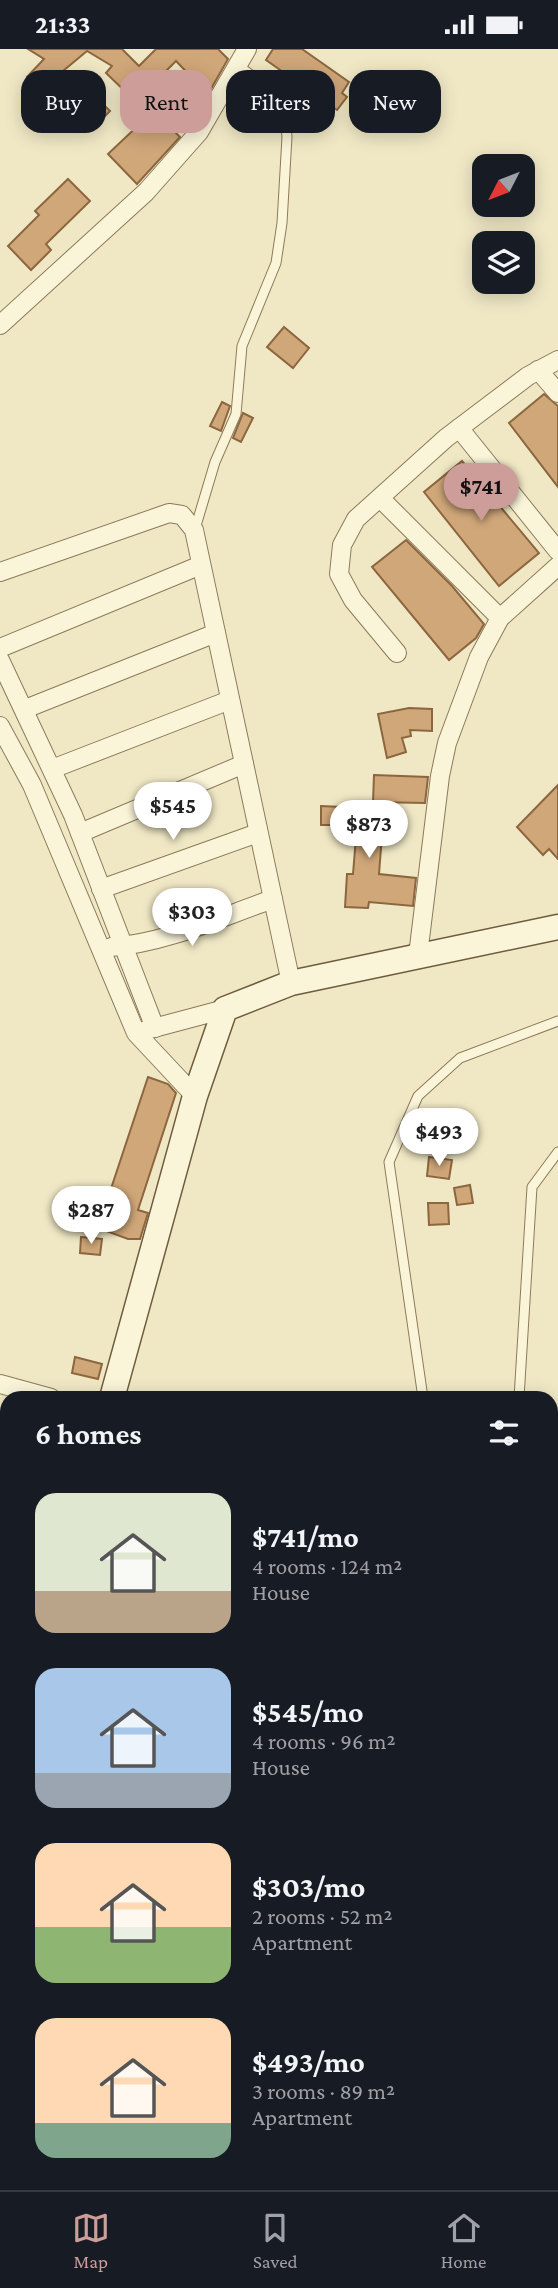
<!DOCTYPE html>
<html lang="en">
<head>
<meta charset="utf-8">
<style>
  body { margin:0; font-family:"Crimson Pro",serif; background:#20242c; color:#f1f3f6; height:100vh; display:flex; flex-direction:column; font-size:26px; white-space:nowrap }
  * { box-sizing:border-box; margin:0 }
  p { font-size:23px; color:#9ea1a6 }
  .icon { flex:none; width:38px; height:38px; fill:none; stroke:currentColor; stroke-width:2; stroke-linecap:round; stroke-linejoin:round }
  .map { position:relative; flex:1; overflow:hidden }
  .panel { position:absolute; left:0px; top:1342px; width:558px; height:800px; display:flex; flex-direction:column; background:#171b24; border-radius:21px 21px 0 0; box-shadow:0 4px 18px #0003 }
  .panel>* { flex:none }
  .guide { position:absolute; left:21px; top:21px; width:516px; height:63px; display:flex; gap:14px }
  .needle { width:46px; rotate:228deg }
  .tools { position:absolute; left:472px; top:105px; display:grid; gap:14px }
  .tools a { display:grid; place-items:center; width:63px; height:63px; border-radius:14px; background:#171b24; box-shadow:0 4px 18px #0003; font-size:35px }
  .price { position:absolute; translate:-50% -60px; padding:0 16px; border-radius:24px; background:#fff; color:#222; font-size:23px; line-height:46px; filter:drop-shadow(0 2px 4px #0008) }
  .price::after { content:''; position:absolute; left:50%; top:42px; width:21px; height:16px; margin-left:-10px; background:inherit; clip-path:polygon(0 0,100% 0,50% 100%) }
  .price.on { background:#cc9d99; color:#111 }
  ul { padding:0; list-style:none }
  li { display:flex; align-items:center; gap:21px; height:175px; padding:0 35px }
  li span { display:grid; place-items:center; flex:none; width:196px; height:140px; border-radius:21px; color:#555 }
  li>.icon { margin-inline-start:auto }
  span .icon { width:84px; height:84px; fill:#fffc; stroke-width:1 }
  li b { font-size:30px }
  h2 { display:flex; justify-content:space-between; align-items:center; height:84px; padding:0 35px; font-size:30px }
  .chip { padding:0 24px; border-radius:21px; background:#171b24; box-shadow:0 4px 18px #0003; font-size:24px; line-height:63px }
  .chip.on { background:#cc9d99; color:#111 }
  .status { display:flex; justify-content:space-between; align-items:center; height:49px; padding:0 35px; background:#171b24; direction:ltr }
  .status svg { height:19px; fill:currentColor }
  .tabs { display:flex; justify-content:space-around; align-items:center; height:98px; border-top:2px solid #363941; background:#171b24; font-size:19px; color:#9ea1a6 }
  .tabs a { display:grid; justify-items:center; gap:4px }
  .tabs .on { color:#cc9d99 }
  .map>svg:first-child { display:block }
  .building { fill:#d0a779; stroke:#8c663f; stroke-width:2 }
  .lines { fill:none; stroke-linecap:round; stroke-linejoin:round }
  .lane-casing { stroke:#8c7a5a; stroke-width:11 }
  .street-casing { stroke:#8c7a5a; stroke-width:20 }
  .secondary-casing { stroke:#6e5b3d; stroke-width:27 }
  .lane { stroke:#faf4d9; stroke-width:9 }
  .street { stroke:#faf4d9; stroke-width:18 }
  .secondary { stroke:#faf4d9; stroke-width:24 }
</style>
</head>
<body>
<div class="status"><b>21:33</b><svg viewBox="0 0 49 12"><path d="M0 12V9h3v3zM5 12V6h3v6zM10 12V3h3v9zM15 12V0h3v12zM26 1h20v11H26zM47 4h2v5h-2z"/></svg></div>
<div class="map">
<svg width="558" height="2141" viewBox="0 0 558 2141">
  <rect width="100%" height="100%" fill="#f0e8c5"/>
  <!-- building -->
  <g class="building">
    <path d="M28 0H122L139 17 156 0H218L228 10 199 61 187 49 200 37 176 12 154 34 177 58 163 71 180 88 137 135 108 105 144 71 128 55 133 50 106 24 112 17 87 2 63 22 78 36 81 33 110 62 102 70 89 57 84 62 76 55 67 65 27 28 44 10Z"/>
    <path d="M273 0H302L349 33 342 44 347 48 337 61 266 11Z"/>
    <path d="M68 130 90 152 46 195 51 201 31 221 8 197 39 166 35 162Z"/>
    <path d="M284 278 309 299 293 319 267 298Z"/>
    <path d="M544 345 558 357V438L509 374Z"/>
    <path d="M222 353 230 357 221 382 210 377Z"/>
    <path d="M243 364 253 369 241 393 233 389Z"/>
    <path d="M462 412 539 504 499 537 424 443Z"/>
    <path d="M406 491 452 537 484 575 476 589 449 611 372 518Z"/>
    <path d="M409 659 432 660V682L410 681 411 687 402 689 406 703 387 709 378 665Z"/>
    <path d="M374 726 428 728 425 754 373 753Z"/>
    <path d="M558 736V810L549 800 543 806 517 778Z"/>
    <path d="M321 757 384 760 379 825 416 829 413 857 369 853 368 859 345 858 347 825H353L357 776H321Z"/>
    <path d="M148 1028 168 1035 176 1044 138 1161 148 1164 140 1190H128L98 1179Z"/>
    <path d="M429 1108 452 1111 449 1130 427 1127Z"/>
    <path d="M470 1136 473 1154 457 1156 454 1139Z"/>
    <path d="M428 1154H448L449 1175 429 1176Z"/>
    <path d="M81 1188 102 1190 100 1206 80 1204Z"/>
    <path d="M75 1308 102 1315 98 1330 72 1324Z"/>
  </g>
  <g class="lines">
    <!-- lane casing -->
    <g class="lane-casing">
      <g id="lane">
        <path d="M195 480 215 413 236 365 242 297 276 214 282 174 287 88 284 58 272 41 237 16"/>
        <path d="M423 1349 389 1113 418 1047 460 1009 558 972"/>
        <path d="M519 1349 532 1138 558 1103"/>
        <path d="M551 1663H558"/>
        <path d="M551 1921H558"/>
        <path d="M269 2141 270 2135"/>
        <path d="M374 2141 375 2135"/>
      </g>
    </g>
    <!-- street casing -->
    <g class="street-casing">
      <g id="street">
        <path d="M0 276 146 143 199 83 247 0"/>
        <path d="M538 321 558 344"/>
        <path d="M459 379 558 502"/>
        <path d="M380 449 500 569"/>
        <path d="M0 523 169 464 182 466 194 481 291 934"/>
        <path d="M0 599 201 516"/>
        <path d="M397 604 353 551 339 525 342 496 356 470 446 389 528 327 558 311"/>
        <path d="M0 611 73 766 155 979"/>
        <path d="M25 660 216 584"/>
        <path d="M0 677 32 736 136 984 195 1047"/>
        <path d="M52 720 230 651"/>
        <path d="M80 784 244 715"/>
        <path d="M101 840 258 784"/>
        <path d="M111 898C166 894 221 868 273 850"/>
        <path d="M418 906 440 727 447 694 479 608 500 569 558 517"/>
        <path d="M146 981 225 960"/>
        <path d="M0 1335 51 1349"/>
      </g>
    </g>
    <!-- secondary casing -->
    <g class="secondary-casing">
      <g id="secondary">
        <path d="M112 1349 195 1047 225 960 291 934 558 878"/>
        <path d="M0 1753 7 1727"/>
      </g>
    </g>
    <!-- lane -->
    <use href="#lane" class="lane"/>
    <!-- street -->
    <use href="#street" class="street"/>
    <!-- secondary -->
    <use href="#secondary" class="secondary"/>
  </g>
</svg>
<div class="tools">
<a><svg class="needle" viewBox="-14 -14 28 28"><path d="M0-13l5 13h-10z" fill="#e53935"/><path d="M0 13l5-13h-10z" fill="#9ea1a6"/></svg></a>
<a><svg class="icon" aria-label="layers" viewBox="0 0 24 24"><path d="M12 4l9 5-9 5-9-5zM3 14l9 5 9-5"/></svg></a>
</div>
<b class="price on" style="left:481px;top:474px">$741</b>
<b class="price" style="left:173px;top:793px">$545</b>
<b class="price" style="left:369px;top:811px">$873</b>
<b class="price" style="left:192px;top:899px">$303</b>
<b class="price" style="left:439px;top:1119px">$493</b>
<b class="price" style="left:91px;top:1197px">$287</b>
<div class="guide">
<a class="chip">Buy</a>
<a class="chip on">Rent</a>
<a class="chip">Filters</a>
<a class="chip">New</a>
</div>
<section class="panel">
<h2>6 homes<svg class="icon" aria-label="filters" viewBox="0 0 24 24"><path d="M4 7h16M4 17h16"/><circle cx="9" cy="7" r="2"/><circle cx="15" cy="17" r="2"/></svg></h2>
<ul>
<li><span style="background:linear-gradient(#dfe7d0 70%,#b9a48a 0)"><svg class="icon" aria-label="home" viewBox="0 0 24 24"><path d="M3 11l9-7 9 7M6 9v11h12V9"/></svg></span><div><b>$741/mo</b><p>4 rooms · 124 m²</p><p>House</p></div></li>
<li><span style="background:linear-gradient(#a9c7e8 75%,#9aa5b1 0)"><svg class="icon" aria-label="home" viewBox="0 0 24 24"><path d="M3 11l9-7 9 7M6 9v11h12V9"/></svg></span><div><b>$545/mo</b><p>4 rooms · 96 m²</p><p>House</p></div></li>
<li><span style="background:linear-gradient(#ffd9b3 60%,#8fb573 0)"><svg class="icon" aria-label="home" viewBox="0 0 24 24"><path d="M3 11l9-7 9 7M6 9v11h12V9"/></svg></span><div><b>$303/mo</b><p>2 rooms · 52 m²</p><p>Apartment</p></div></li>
<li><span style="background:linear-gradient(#ffd9b3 75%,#7fa58c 0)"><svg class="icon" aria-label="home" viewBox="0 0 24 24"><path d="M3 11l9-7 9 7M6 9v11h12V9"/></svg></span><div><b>$493/mo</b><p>3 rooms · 89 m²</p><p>Apartment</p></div></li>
</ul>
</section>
</div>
<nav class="tabs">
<a class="on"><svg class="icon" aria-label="map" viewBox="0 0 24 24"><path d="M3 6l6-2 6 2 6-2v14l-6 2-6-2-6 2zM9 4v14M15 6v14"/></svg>Map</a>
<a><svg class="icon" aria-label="saved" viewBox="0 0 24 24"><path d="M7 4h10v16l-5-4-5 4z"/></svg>Saved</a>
<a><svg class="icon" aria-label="home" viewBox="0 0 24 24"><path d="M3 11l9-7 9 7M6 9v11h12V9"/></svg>Home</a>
</nav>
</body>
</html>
